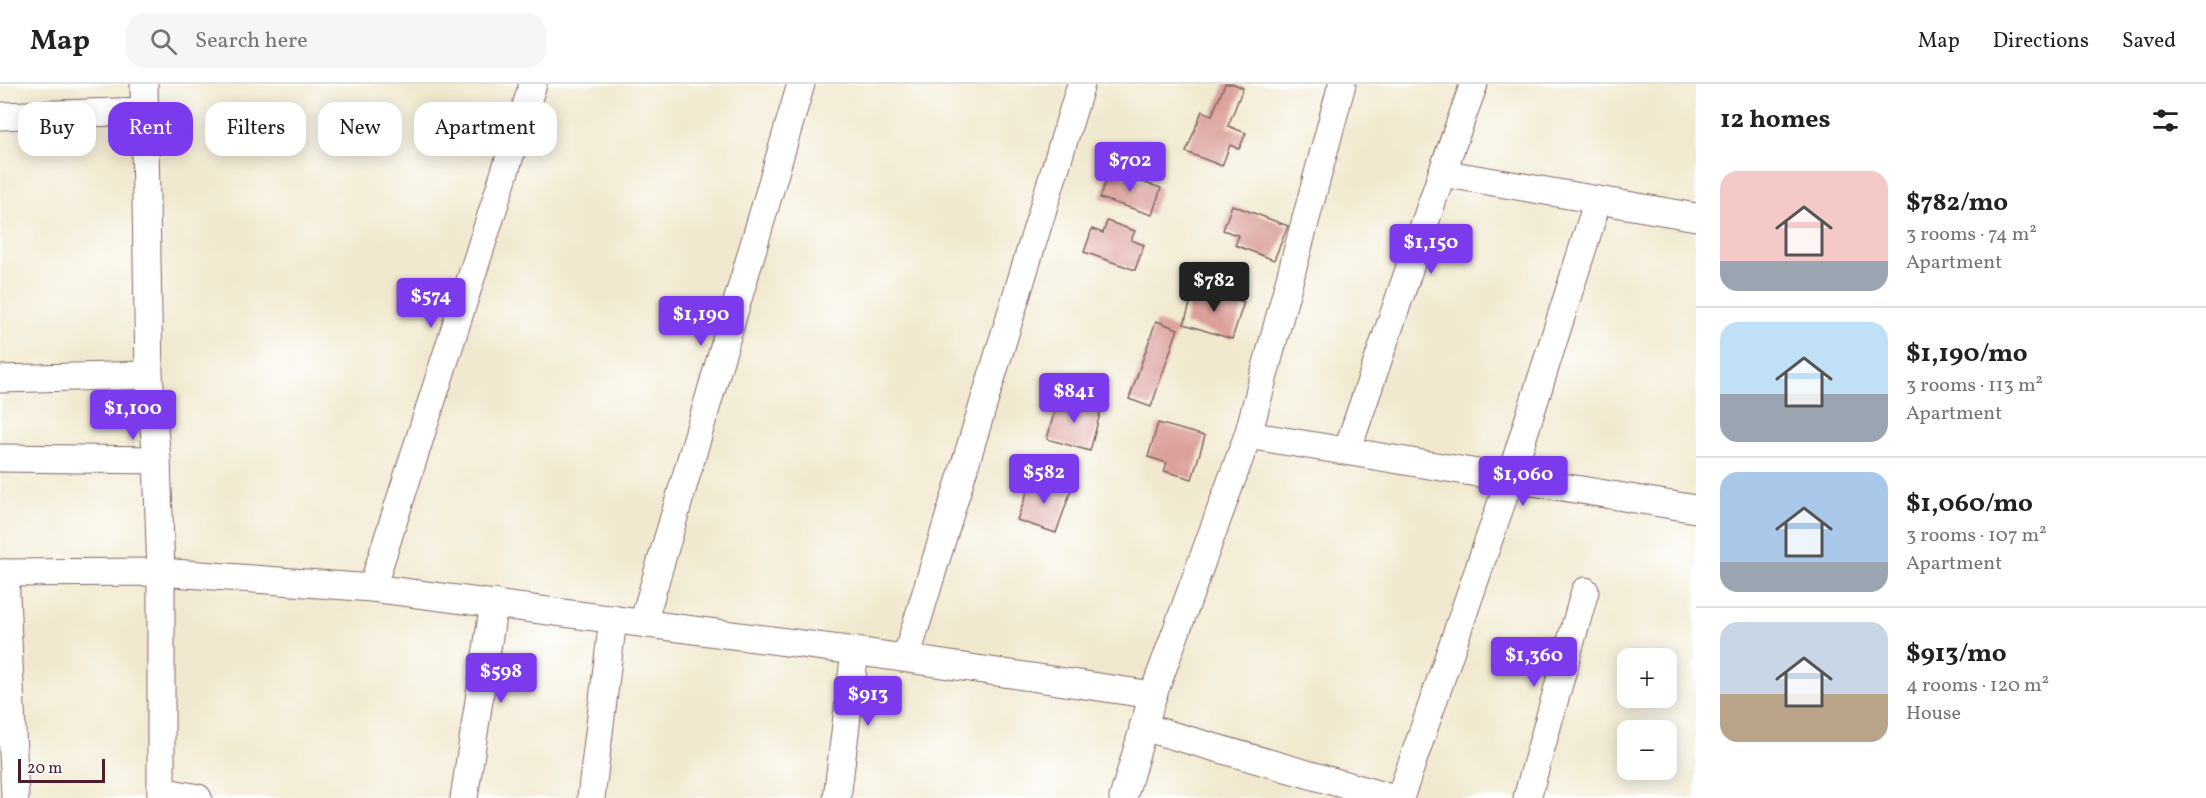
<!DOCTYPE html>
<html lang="en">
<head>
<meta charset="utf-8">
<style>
  body { margin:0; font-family:Vollkorn,serif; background:#f6f6f6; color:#202124; height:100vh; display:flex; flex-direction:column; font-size:22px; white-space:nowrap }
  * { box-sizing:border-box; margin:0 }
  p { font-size:20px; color:#757577 }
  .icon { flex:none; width:33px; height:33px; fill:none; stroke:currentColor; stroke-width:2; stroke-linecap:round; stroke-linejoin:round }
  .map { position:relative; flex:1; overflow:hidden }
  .side { display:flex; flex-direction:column; background:#fff; width:510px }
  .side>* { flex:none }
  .guide { position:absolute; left:18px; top:18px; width:570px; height:54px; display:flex; gap:12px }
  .controls { position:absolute; left:1617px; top:564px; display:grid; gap:12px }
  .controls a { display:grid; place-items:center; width:60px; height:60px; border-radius:12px; background:#fff; box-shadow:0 3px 15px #0003; font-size:30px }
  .scale { position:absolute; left:18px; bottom:15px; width:87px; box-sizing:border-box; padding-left:6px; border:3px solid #4a1f2b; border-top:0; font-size:16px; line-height:21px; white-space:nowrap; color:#4a1f2b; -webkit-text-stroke:4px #fff; paint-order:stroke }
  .price { position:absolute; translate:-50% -51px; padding:0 14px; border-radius:6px; background:#7c3aed; color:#fff; font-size:20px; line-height:39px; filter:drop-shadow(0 2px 3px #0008) }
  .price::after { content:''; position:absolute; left:50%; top:36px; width:18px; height:14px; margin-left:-9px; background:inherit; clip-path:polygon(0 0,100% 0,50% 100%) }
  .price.current { background:#222; color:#fff }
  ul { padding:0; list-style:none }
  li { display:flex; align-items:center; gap:18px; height:150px; padding:0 24px }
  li+li { border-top:2px solid #e0e0e0 }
  li span { display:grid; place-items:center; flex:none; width:168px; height:120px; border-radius:18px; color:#555 }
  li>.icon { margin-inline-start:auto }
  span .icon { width:72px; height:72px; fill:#fffc; stroke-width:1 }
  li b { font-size:26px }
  h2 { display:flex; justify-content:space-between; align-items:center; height:72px; padding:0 24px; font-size:26px }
  .chip { padding:0 21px; border-radius:18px; background:#fff; box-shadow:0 3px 15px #0003; font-size:21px; line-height:54px }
  .chip.current { background:#7c3aed; color:#fff }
  header { display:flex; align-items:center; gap:36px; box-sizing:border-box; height:84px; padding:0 30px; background:#fff; border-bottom:2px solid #e0e0e0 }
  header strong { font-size:28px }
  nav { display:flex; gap:33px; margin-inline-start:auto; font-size:21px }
  .search { width:420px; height:54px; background:#f6f6f6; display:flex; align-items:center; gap:15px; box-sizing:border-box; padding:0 21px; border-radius:18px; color:#757577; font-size:22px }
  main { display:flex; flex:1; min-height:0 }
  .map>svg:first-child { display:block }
  .building { fill:#dba09b }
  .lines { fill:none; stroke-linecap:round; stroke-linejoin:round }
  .minor-casing { stroke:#846664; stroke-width:29 }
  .minor { stroke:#fff; stroke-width:27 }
</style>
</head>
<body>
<header>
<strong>Map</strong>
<div class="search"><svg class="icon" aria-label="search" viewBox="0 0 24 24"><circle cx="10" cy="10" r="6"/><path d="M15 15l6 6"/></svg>Search here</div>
<nav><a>Map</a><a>Directions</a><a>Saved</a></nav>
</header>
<main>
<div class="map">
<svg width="1696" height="714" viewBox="0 0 1696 714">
  <rect width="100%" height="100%" fill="#fff"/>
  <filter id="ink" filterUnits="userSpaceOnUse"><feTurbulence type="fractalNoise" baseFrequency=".0167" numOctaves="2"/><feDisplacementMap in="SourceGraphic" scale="12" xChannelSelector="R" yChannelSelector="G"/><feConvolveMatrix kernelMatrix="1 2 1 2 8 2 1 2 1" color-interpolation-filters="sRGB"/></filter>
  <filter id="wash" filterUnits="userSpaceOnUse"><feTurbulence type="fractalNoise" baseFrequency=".008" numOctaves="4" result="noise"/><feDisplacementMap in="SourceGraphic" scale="24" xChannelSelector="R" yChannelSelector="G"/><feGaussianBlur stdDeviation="1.35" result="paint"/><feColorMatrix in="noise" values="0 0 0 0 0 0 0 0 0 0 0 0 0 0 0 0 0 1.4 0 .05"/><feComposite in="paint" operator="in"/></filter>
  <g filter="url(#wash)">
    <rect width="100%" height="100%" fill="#f1e9cf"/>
    <g id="blocks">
      <!-- building -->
      <g class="building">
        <path d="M1225 0H1234L1243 4 1228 42 1246 49 1239 65 1230 61 1222 82 1186 68 1202 27 1212 31Z"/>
        <path d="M1109 87 1161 104 1152 131 1100 114Z"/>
        <path d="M1232 121 1288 142 1274 176 1235 161 1239 152 1223 146Z"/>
        <path d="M1107 137 1135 147 1131 156 1144 161 1135 186 1084 168 1092 145 1103 149Z"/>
        <path d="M1195 203 1244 218 1232 255 1184 240Z"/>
        <path d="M1156 237 1178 245 1151 323 1129 315Z"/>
        <path d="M1058 314 1101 326 1090 367 1047 355Z"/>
        <path d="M1158 339 1205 352 1192 395 1164 387 1167 379 1148 373Z"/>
        <path d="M1033 392 1071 406 1056 449 1017 436Z"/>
      </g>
    </g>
  </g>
  <g filter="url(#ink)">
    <use href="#blocks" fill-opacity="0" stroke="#846664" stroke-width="1.5"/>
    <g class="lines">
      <!-- minor casing -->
      <g class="minor-casing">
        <g id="minor">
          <path d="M144 0 149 291 157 376 161 488V714"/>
          <path d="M0 32 145 27"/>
          <path d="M1442 89 1696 133"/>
          <path d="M0 295 149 291"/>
          <path d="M1248 351 1696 425"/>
          <path d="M1347 367 1442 89 1474 0"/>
          <path d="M0 374 157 376"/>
          <path d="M0 489 161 488 372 504 855 567 1153 611"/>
          <path d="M5 489 15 714"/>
          <path d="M372 504 533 0"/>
          <path d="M643 539 801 0"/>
          <path d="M906 574 1081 0"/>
          <path d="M1143 643 1391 714"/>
          <path d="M161 707 198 714"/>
          <path d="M464 714 494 519"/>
          <path d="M591 714 613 535"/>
          <path d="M837 714 855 567"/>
          <path d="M1123 714 1153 611 1248 351 1342 0"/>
          <path d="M1400 714 1510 394 1598 116"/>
          <path d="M1527 714 1585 507"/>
        </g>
      </g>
      <!-- minor -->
      <use href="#minor" class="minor"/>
    </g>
  </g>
</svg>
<div class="controls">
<a>+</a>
<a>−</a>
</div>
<div class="scale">20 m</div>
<b class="price" style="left:1130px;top:109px">$702</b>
<b class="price" style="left:1431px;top:191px">$1,150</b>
<b class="price current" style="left:1214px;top:229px">$782</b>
<b class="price" style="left:431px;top:245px">$574</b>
<b class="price" style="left:701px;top:263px">$1,190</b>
<b class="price" style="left:1074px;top:340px">$841</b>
<b class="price" style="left:133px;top:357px">$1,100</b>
<b class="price" style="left:1044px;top:421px">$582</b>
<b class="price" style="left:1523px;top:423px">$1,060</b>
<b class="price" style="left:1534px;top:604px">$1,360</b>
<b class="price" style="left:501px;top:620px">$598</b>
<b class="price" style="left:868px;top:643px">$913</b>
<div class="guide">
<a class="chip">Buy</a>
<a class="chip current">Rent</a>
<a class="chip">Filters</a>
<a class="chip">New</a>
<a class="chip">Apartment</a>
</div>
</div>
<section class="side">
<h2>12 homes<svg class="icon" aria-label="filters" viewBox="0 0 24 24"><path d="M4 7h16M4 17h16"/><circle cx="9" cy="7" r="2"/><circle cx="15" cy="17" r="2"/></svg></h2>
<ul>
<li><span style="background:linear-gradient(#f6c9c9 75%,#9aa5b1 0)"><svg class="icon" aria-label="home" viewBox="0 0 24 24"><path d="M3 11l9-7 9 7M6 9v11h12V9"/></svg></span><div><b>$782/mo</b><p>3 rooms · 74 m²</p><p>Apartment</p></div></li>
<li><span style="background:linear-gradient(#bfe0f5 60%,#9aa5b1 0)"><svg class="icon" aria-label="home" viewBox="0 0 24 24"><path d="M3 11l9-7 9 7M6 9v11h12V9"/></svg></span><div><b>$1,190/mo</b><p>3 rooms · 113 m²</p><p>Apartment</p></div></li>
<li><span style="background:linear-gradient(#a9c7e8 75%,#9aa5b1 0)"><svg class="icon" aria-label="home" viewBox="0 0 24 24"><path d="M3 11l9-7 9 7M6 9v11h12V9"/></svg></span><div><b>$1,060/mo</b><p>3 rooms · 107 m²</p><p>Apartment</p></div></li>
<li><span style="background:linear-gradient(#c9d6e8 60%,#b9a48a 0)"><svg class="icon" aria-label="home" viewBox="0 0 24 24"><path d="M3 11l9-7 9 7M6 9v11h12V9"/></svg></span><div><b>$913/mo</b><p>4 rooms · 120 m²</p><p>House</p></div></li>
</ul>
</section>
</main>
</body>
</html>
